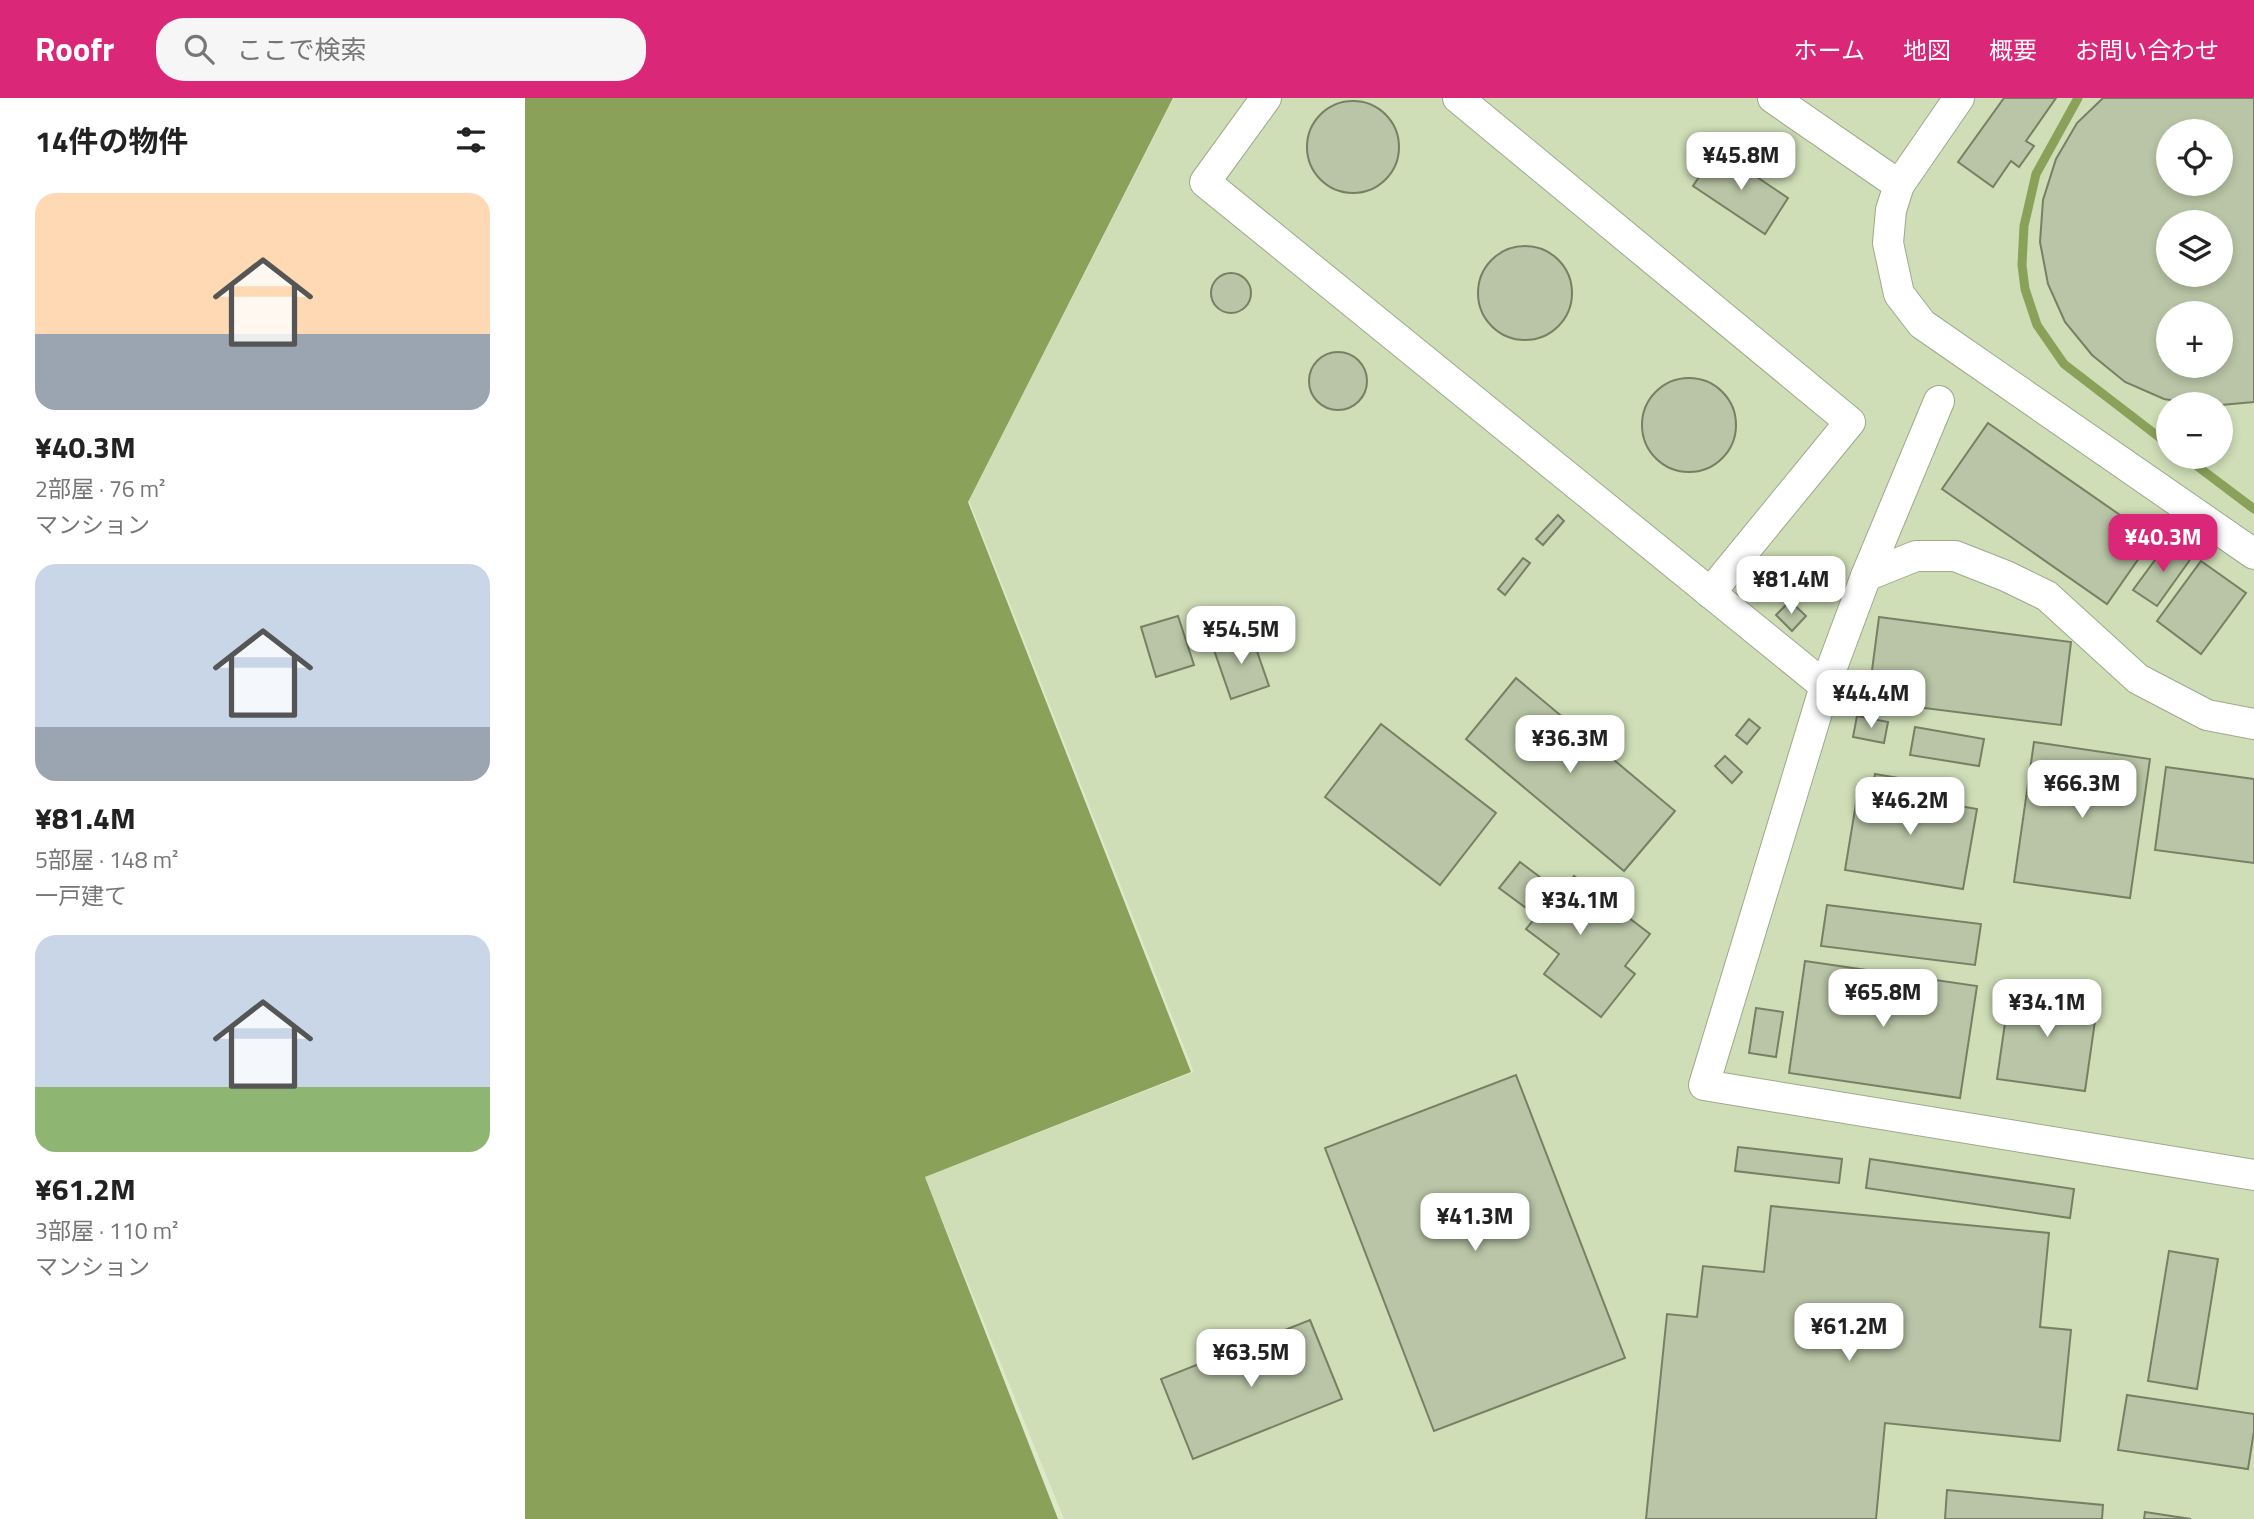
<!DOCTYPE html>
<html lang="ja">
<head>
<meta charset="utf-8">
<style>
  body { margin:0; font-family:"Titillium Web","Noto Sans JP",sans-serif; background:#f6f6f6; color:#222; height:100vh; display:flex; flex-direction:column; font-size:26px; white-space:nowrap }
  * { box-sizing:border-box; margin:0 }
  p { font-size:23px; color:#767676 }
  .icon { flex:none; width:38px; height:38px; fill:none; stroke:currentColor; stroke-width:2; stroke-linecap:round; stroke-linejoin:round }
  .map { position:relative; flex:1; overflow:hidden }
  .details { display:flex; flex-direction:column; background:#fff; width:525px }
  .details>* { flex:none }
  .controls { position:absolute; left:1631px; top:21px; display:grid; gap:14px }
  .controls a { display:grid; place-items:center; width:77px; height:77px; border-radius:50%; background:#fff; box-shadow:0 4px 10px #0003; font-size:35px }
  .price { position:absolute; translate:-50% -60px; padding:0 16px; border-radius:14px; background:#fff; color:#222; font-size:23px; line-height:46px; filter:drop-shadow(0 2px 4px #0008) }
  .price::after { content:''; position:absolute; left:50%; top:42px; width:21px; height:16px; margin-left:-10px; background:inherit; clip-path:polygon(0 0,100% 0,50% 100%) }
  .price.selected { background:#db2777; color:#fff }
  ul { padding:0; list-style:none }
  li { display:grid; align-content:center; gap:14px; height:371px; padding:0 35px }
  li span { display:grid; place-items:center; height:217px; border-radius:21px; color:#555 }
  li>.icon { margin-inline-start:auto }
  span .icon { width:126px; height:126px; fill:#fffc; stroke-width:1 }
  li b { font-size:30px }
  h2 { display:flex; justify-content:space-between; align-items:center; height:84px; padding:0 35px; font-size:30px }
  header { display:flex; align-items:center; gap:42px; box-sizing:border-box; height:98px; padding:0 35px; background:#db2777; color:#fff }
  header strong { font-size:33px }
  nav { display:flex; gap:38px; margin-inline-start:auto; font-size:24px }
  .search { width:490px; height:63px; background:#f6f6f6; display:flex; align-items:center; gap:18px; box-sizing:border-box; padding:0 24px; border-radius:28px; color:#767676; font-size:26px }
  main { display:flex; flex:1; min-height:0 }
  .map>svg:first-child { display:block }
  .built { fill:#cfdeb7; fill-rule:evenodd }
  .water { fill:#89a159 }
  .lines { fill:none; stroke-linecap:round; stroke-linejoin:round }
  .stream { stroke:#89a159; stroke-width:9 }
  .building { fill:#b9c5a6; stroke:#768164; stroke-width:2; fill-rule:evenodd }
  .minor-casing { stroke:#9ea98b; stroke-width:32 }
  .minor { stroke:#fff; stroke-width:30 }
</style>
</head>
<body>
<header>
<strong>Roofr</strong>
<div class="search"><svg class="icon" aria-label="search" viewBox="0 0 24 24"><circle cx="10" cy="10" r="6"/><path d="M15 15l6 6"/></svg>ここで検索</div>
<nav><a>ホーム</a><a>地図</a><a>概要</a><a>お問い合わせ</a></nav>
</header>
<main>
<section class="details">
<h2>14件の物件<svg class="icon" aria-label="filters" viewBox="0 0 24 24"><path d="M4 7h16M4 17h16"/><circle cx="9" cy="7" r="2"/><circle cx="15" cy="17" r="2"/></svg></h2>
<ul>
<li><span style="background:linear-gradient(#ffd9b3 65%,#9aa5b1 0)"><svg class="icon" aria-label="home" viewBox="0 0 24 24"><path d="M3 11l9-7 9 7M6 9v11h12V9"/></svg></span><div><b>¥40.3M</b><p>2部屋 · 76 m²</p><p>マンション</p></div></li>
<li><span style="background:linear-gradient(#c9d6e8 75%,#9aa5b1 0)"><svg class="icon" aria-label="home" viewBox="0 0 24 24"><path d="M3 11l9-7 9 7M6 9v11h12V9"/></svg></span><div><b>¥81.4M</b><p>5部屋 · 148 m²</p><p>一戸建て</p></div></li>
<li><span style="background:linear-gradient(#c9d6e8 70%,#8fb573 0)"><svg class="icon" aria-label="home" viewBox="0 0 24 24"><path d="M3 11l9-7 9 7M6 9v11h12V9"/></svg></span><div><b>¥61.2M</b><p>3部屋 · 110 m²</p><p>マンション</p></div></li>
</ul>
</section>
<div class="map">
<svg width="1729" height="1421" viewBox="0 0 1729 1421">
  <rect width="100%" height="100%" fill="#dde9c9"/>
  <!-- built -->
  <path class="built" d="M649 0H1729V1421H539L400 1079 669 974 444 402ZM1643 33H1696V86H1643ZM1643 124H1696V177H1643ZM1643 215H1696V268H1643ZM1643 306H1696V359H1643Z"/>
  <!-- water -->
  <path class="water" d="M0 0H648L443 404 666 974 400 1079 533 1421H0Z"/>
  <g class="lines">
    <!-- stream -->
    <g class="stream">
      <path d="M1553 0 1511 76 1499 128 1497 167 1500 191 1512 227 1539 266 1643 346"/>
      <path d="M1660 359 1729 411"/>
    </g>
  </g>
  <!-- building -->
  <g class="building">
    <path d="M1479 0H1531L1501 43 1509 48 1494 69 1486 63 1468 89 1433 64Z"/>
    <path d="M1578 0H1729V304L1696 307 1670 306 1639 301 1600 284 1567 257 1540 224 1523 186 1515 144 1518 102 1531 61 1552 25ZM1643 33H1696V86H1643ZM1643 124H1696V177H1643ZM1643 215H1696V268H1643Z"/>
    <circle cx="828" cy="49" r="46"/>
    <path d="M1192 52 1263 100 1240 136 1168 88Z"/>
    <circle cx="1000" cy="195" r="47"/>
    <circle cx="706" cy="195" r="20"/>
    <circle cx="813" cy="283" r="29"/>
    <circle cx="1164" cy="327" r="47"/>
    <path d="M1463 325 1628 440 1582 506 1417 391Z"/>
    <path d="M1033 417 1039 423 1018 447 1011 441Z"/>
    <path d="M1644 443 1667 459 1632 508 1608 492Z"/>
    <path d="M998 460 1005 465 980 497 973 491Z"/>
    <path d="M1264 462 1275 473 1257 492 1246 481Z"/>
    <path d="M1676 463 1721 495 1676 556 1632 523Z"/>
    <path d="M1265 503 1281 518 1267 533 1251 517Z"/>
    <path d="M719 509 726 529 688 541 682 521Z"/>
    <path d="M653 518 669 567 631 579 616 529Z"/>
    <path d="M1354 519 1546 544 1536 627 1343 603Z"/>
    <path d="M726 536 744 588 706 601 688 549Z"/>
    <path d="M991 580 1150 713 1099 773 941 641Z"/>
    <path d="M1332 618 1363 624 1359 645 1328 639Z"/>
    <path d="M1224 621 1235 630 1222 646 1211 637Z"/>
    <path d="M856 626 971 715 915 787 800 699Z"/>
    <path d="M1390 629 1459 641 1454 668 1385 657Z"/>
    <path d="M1509 644 1625 661 1605 800 1489 784Z"/>
    <path d="M1200 658 1217 674 1207 685 1190 668Z"/>
    <path d="M1641 669 1729 681V765L1630 752Z"/>
    <path d="M1350 676 1380 681 1377 698 1452 711 1438 791 1320 772 1333 693 1347 696Z"/>
    <path d="M995 764 1036 795 1049 778 1125 836 1100 868 1110 876 1076 919 1019 876 1034 856 1001 831 1012 818 974 790Z"/>
    <path d="M1302 807 1456 826 1450 867 1296 848Z"/>
    <path d="M1280 863 1452 888 1435 1000 1264 975Z"/>
    <path d="M1485 890 1573 902 1560 993 1472 981Z"/>
    <path d="M1231 910 1258 914 1251 959 1224 955Z"/>
    <path d="M991 977 1100 1260 909 1333 800 1050Z"/>
    <path d="M1213 1049 1317 1061 1314 1085 1210 1073Z"/>
    <path d="M1345 1061 1549 1091 1545 1120 1341 1090Z"/>
    <path d="M1246 1108 1524 1135 1515 1229 1546 1232 1535 1343 1360 1325 1351 1421H1121L1142 1216 1172 1219 1178 1168 1239 1174Z"/>
    <path d="M1644 1153 1693 1161 1672 1291 1623 1283Z"/>
    <path d="M785 1222 817 1301 668 1361 636 1281Z"/>
    <path d="M1602 1297 1729 1316V1333L1723 1371 1593 1352Z"/>
    <path d="M1422 1392 1578 1407 1577 1421H1420Z"/>
    <path d="M1620 1414 1666 1421H1619Z"/>
  </g>
  <g class="lines">
    <!-- minor casing -->
    <g class="minor-casing">
      <g id="minor">
        <path d="M741 0 680 84 1300 588 1179 987 1729 1077"/>
        <path d="M933 0 1325 324 1185 495"/>
        <path d="M1248 0 1374 87"/>
        <path d="M1434 0 1374 87 1366 112 1363 145 1374 196 1397 226 1729 456"/>
        <path d="M1341 478 1391 458H1430L1481 478 1522 498 1613 581 1682 617 1729 626"/>
        <path d="M1300 588 1341 478 1414 303"/>
      </g>
    </g>
    <!-- minor -->
    <use href="#minor" class="minor"/>
  </g>
</svg>
<div class="controls">
<a><svg class="icon" aria-label="locate" viewBox="0 0 24 24"><circle cx="12" cy="12" r="6"/><path d="M12 2v4M12 18v4M2 12h4M18 12h4"/></svg></a>
<a><svg class="icon" aria-label="layers" viewBox="0 0 24 24"><path d="M12 4l9 5-9 5-9-5zM3 14l9 5 9-5"/></svg></a>
<a>+</a>
<a>−</a>
</div>
<b class="price" style="left:1216px;top:94px">¥45.8M</b>
<b class="price selected" style="left:1638px;top:476px">¥40.3M</b>
<b class="price" style="left:1266px;top:518px">¥81.4M</b>
<b class="price" style="left:716px;top:568px">¥54.5M</b>
<b class="price" style="left:1346px;top:632px">¥44.4M</b>
<b class="price" style="left:1045px;top:677px">¥36.3M</b>
<b class="price" style="left:1557px;top:722px">¥66.3M</b>
<b class="price" style="left:1385px;top:739px">¥46.2M</b>
<b class="price" style="left:1055px;top:839px">¥34.1M</b>
<b class="price" style="left:1358px;top:931px">¥65.8M</b>
<b class="price" style="left:1522px;top:941px">¥34.1M</b>
<b class="price" style="left:950px;top:1155px">¥41.3M</b>
<b class="price" style="left:1324px;top:1265px">¥61.2M</b>
<b class="price" style="left:726px;top:1291px">¥63.5M</b>
</div>
</main>
</body>
</html>
